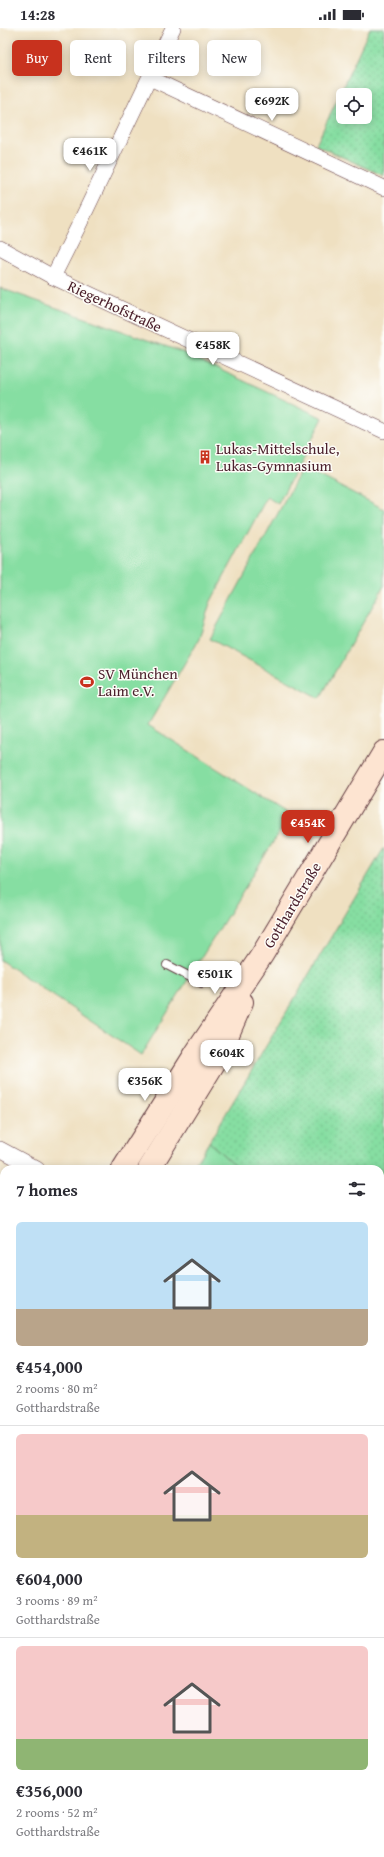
<!DOCTYPE html>
<html lang="en">
<head>
<meta charset="utf-8">
<style>
  body { margin:0; font-family:"Gentium Book Plus",serif; background:#f7f7f7; color:#2b2b33; height:100vh; display:flex; flex-direction:column; font-size:15px; white-space:nowrap }
  * { box-sizing:border-box; margin:0 }
  p { font-size:13px; color:#7c7c81 }
  .icon { flex:none; width:22px; height:22px; fill:none; stroke:currentColor; stroke-width:2; stroke-linecap:round; stroke-linejoin:round }
  .map { position:relative; flex:1; overflow:hidden }
  .panel { position:absolute; left:0px; top:1137px; width:384px; height:692px; display:flex; flex-direction:column; background:#fff; border-radius:12px 12px 0 0; box-shadow:0 2px 10px #0003 }
  .panel>* { flex:none }
  .hud { position:absolute; left:12px; top:12px; width:360px; height:36px; display:flex; gap:8px }
  .buttons { position:absolute; left:336px; top:60px; display:grid; gap:8px }
  .buttons a { display:grid; place-items:center; width:36px; height:36px; border-radius:6px; background:#fff; box-shadow:0 2px 10px #0003; font-size:20px }
  .price { position:absolute; translate:-50% -34px; padding:0 9px; border-radius:8px; background:#fff; color:#222; font-size:13px; line-height:26px; filter:drop-shadow(0 1px 2px #0008) }
  .price::after { content:''; position:absolute; left:50%; top:24px; width:12px; height:9px; margin-left:-6px; background:inherit; clip-path:polygon(0 0,100% 0,50% 100%) }
  .price.on { background:#c8321e; color:#fff }
  ul { padding:0; list-style:none }
  li { display:grid; align-content:center; gap:8px; height:212px; padding:0 16px }
  li+li { border-top:1px solid #e1e1e2 }
  li span { display:grid; place-items:center; height:124px; border-radius:6px; color:#555 }
  li>.icon { margin-inline-start:auto }
  span .icon { width:72px; height:72px; fill:#fffc; stroke-width:1 }
  li b { font-size:17px }
  h2 { display:flex; justify-content:space-between; align-items:center; height:48px; padding:0 16px; font-size:17px }
  .pill { padding:0 14px; border-radius:6px; background:#fff; box-shadow:0 2px 10px #0003; font-size:14px; line-height:36px }
  .pill.on { background:#c8321e; color:#fff }
  .status { display:flex; justify-content:space-between; align-items:center; height:28px; padding:0 20px; background:#fff; direction:ltr }
  .status svg { height:11px; fill:currentColor }
  .map>svg:first-child { display:block }
  .built { fill:#dfceb1 }
  .green { fill:#86dea2; stroke:#687e66 }
  .garden { fill:url(#garden-dots); stroke:#687e66; fill-rule:evenodd }
  .lines { fill:none; stroke-linecap:round; stroke-linejoin:round }
  .lane-casing { stroke:#633c42; stroke-width:10 }
  .street-casing { stroke:#633c42; stroke-width:16 }
  .secondary-casing { stroke:#633c42; stroke-width:24 }
  .lane { stroke:#fff; stroke-width:8 }
  .street { stroke:#fff; stroke-width:15 }
  .secondary { stroke:#fde4d1; stroke-width:22 }
  .labels { text-anchor:middle; dominant-baseline:central; stroke-width:3; stroke-linejoin:round; paint-order:stroke }
  .street-label { font-size:15px; fill:#4a1f2b; stroke:#fdfcf7 }
  .poi-label { font-size:15px; fill:#4a1f2b; stroke:#fdfcf7; text-anchor:start }
</style>
</head>
<body>
<div class="status"><b>14:28</b><svg viewBox="0 0 49 12"><path d="M0 12V9h3v3zM5 12V6h3v6zM10 12V3h3v9zM15 12V0h3v12zM26 1h20v11H26zM47 4h2v5h-2z"/></svg></div>
<div class="map">
<svg width="384" height="1829" viewBox="0 0 384 1829">
  <defs>
    <pattern id="garden-dots" width="8" height="8" patternUnits="userSpaceOnUse"><rect width="8" height="8" fill="#86dea2"/><path d="M2 2h.1M6 6h.1" fill="none" stroke="#75be8c" stroke-width="1.8" stroke-linecap="round"/></pattern>
  </defs>
  <rect width="100%" height="100%" fill="#fdfcf7"/>
  <filter id="ink" filterUnits="userSpaceOnUse"><feTurbulence type="fractalNoise" baseFrequency=".025" numOctaves="2"/><feDisplacementMap in="SourceGraphic" scale="8" xChannelSelector="R" yChannelSelector="G"/><feConvolveMatrix kernelMatrix="1 2 1 2 8 2 1 2 1" color-interpolation-filters="sRGB"/></filter>
  <filter id="wash" filterUnits="userSpaceOnUse"><feTurbulence type="fractalNoise" baseFrequency=".012" numOctaves="4" result="noise"/><feDisplacementMap in="SourceGraphic" scale="16" xChannelSelector="R" yChannelSelector="G"/><feGaussianBlur stdDeviation="0.9" result="paint"/><feColorMatrix in="noise" values="0 0 0 0 0 0 0 0 0 0 0 0 0 0 0 0 0 1.4 0 .05"/><feComposite in="paint" operator="in"/></filter>
  <g filter="url(#wash)">
    <rect width="100%" height="100%" fill="#efe0c1"/>
    <!-- built -->
    <g class="built">
      <path d="M380 1385 384 1388V1665L380 1670Z"/>
      <path d="M4 1665V1732L0 1729V1672Z"/>
      <path d="M178 1825H273L270 1829H186Z"/>
    </g>
    <!-- green -->
    <g class="green">
      <path d="M0 260 182 324 323 390 278 476 267 469 210 575 199 611 148 697 290 787 141 1027 0 932Z"/>
      <path d="M303 439 384 481V558L320 670 210 611Z"/>
      <path d="M209 1114 239 1141H192Z"/>
      <path d="M380 1262 384 1266V1332L380 1329Z"/>
    </g>
    <!-- garden -->
    <g class="garden">
      <path d="M370 0H384V148L316 117ZM343 67H365V89H343Z"/>
      <path d="M384 820V1266L380 1262V1141H239L209 1114Z"/>
    </g>
  </g>
  <g filter="url(#ink)">
    <g class="lines">
      <!-- lane casing -->
      <g class="lane-casing">
        <g id="lane">
          <path d="M167 937 202 955"/>
          <path d="M0 1155 4 1157"/>
          <path d="M0 1719 4 1712"/>
        </g>
      </g>
      <!-- street casing -->
      <g class="street-casing">
        <g id="street">
          <path d="M150 50 384 160"/>
          <path d="M0 220 53 249 384 403"/>
          <path d="M53 249 78 199 173 0"/>
          <path d="M0 1121 37 1141"/>
          <path d="M380 1348 384 1351"/>
          <path d="M380 1702 384 1696"/>
          <path d="M0 1745 4 1747"/>
          <path d="M139 1825 146 1829"/>
          <path d="M293 1829 296 1825"/>
        </g>
      </g>
      <!-- secondary casing -->
      <g class="secondary-casing">
        <g id="secondary">
          <path d="M123 1141 196 1025 262 927 384 724"/>
          <path d="M149 1141 219 1027 242 974"/>
          <path d="M0 1345 4 1339"/>
          <path d="M0 1385 4 1379"/>
        </g>
      </g>
      <!-- lane -->
      <use href="#lane" class="lane"/>
      <!-- street -->
      <use href="#street" class="street"/>
      <!-- secondary -->
      <use href="#secondary" class="secondary"/>
    </g>
  </g>
  <!-- icons -->
  <defs>
    <g id="building-bare" transform="scale(1.08)"><path d="M-4-6H4V6H1V3H-1V6H-4ZM-2.5-4.3h1.7v1.8h-1.7ZM.8-4.3h1.7v1.8H.8ZM-2.5-1h1.7V.8h-1.7ZM.8-1h1.7V.8H.8Z" fill="#c8321e" stroke="#fdfcf7" stroke-width="2.5" paint-order="stroke"/></g>
    <g id="stadium-bare" transform="scale(1.08)"><path d="M0-5a6.5 5 0 1 0 0 10a6.5 5 0 1 0 0-10ZM-3.5-1.8h7v3.6h-7Z" fill="#c8321e" stroke="#fdfcf7" stroke-width="2.5" paint-order="stroke"/></g>
  </defs>
  <g fill-rule="evenodd">
    <use href="#building-bare" x="205" y="429"/>
    <use href="#stadium-bare" x="87" y="654"/>
  </g>
  <g class="labels">
    <!-- street labels -->
    <g class="street-label">
      <text transform="translate(115 278) rotate(25)">Riegerhofstraße</text>
      <text transform="translate(292 877) rotate(-59)">Gotthardstraße</text>
    </g>
    <!-- poi labels -->
    <g class="poi-label">
      <text x="216" y="420">Lukas-Mittelschule,<tspan x="216" dy="17">Lukas-Gymnasium</tspan></text>
      <text x="98" y="645">SV München<tspan x="98" dy="17">Laim e.V.</tspan></text>
    </g>
  </g>
</svg>
<div class="buttons">
<a><svg class="icon" aria-label="locate" viewBox="0 0 24 24"><circle cx="12" cy="12" r="6"/><path d="M12 2v4M12 18v4M2 12h4M18 12h4"/></svg></a>
</div>
<b class="price" style="left:272px;top:94px">€692K</b>
<b class="price" style="left:90px;top:144px">€461K</b>
<b class="price" style="left:213px;top:338px">€458K</b>
<b class="price on" style="left:308px;top:816px">€454K</b>
<b class="price" style="left:215px;top:967px">€501K</b>
<b class="price" style="left:227px;top:1046px">€604K</b>
<b class="price" style="left:145px;top:1074px">€356K</b>
<div class="hud">
<a class="pill on">Buy</a>
<a class="pill">Rent</a>
<a class="pill">Filters</a>
<a class="pill">New</a>
</div>
<section class="panel">
<h2>7 homes<svg class="icon" aria-label="filters" viewBox="0 0 24 24"><path d="M4 7h16M4 17h16"/><circle cx="9" cy="7" r="2"/><circle cx="15" cy="17" r="2"/></svg></h2>
<ul>
<li><span style="background:linear-gradient(#bfe0f5 70%,#b9a48a 0)"><svg class="icon" aria-label="home" viewBox="0 0 24 24"><path d="M3 11l9-7 9 7M6 9v11h12V9"/></svg></span><div><b>€454,000</b><p>2 rooms · 80 m²</p><p>Gotthardstraße</p></div></li>
<li><span style="background:linear-gradient(#f6c9c9 65%,#c2b280 0)"><svg class="icon" aria-label="home" viewBox="0 0 24 24"><path d="M3 11l9-7 9 7M6 9v11h12V9"/></svg></span><div><b>€604,000</b><p>3 rooms · 89 m²</p><p>Gotthardstraße</p></div></li>
<li><span style="background:linear-gradient(#f6c9c9 75%,#8fb573 0)"><svg class="icon" aria-label="home" viewBox="0 0 24 24"><path d="M3 11l9-7 9 7M6 9v11h12V9"/></svg></span><div><b>€356,000</b><p>2 rooms · 52 m²</p><p>Gotthardstraße</p></div></li>
</ul>
</section>
</div>
</body>
</html>
